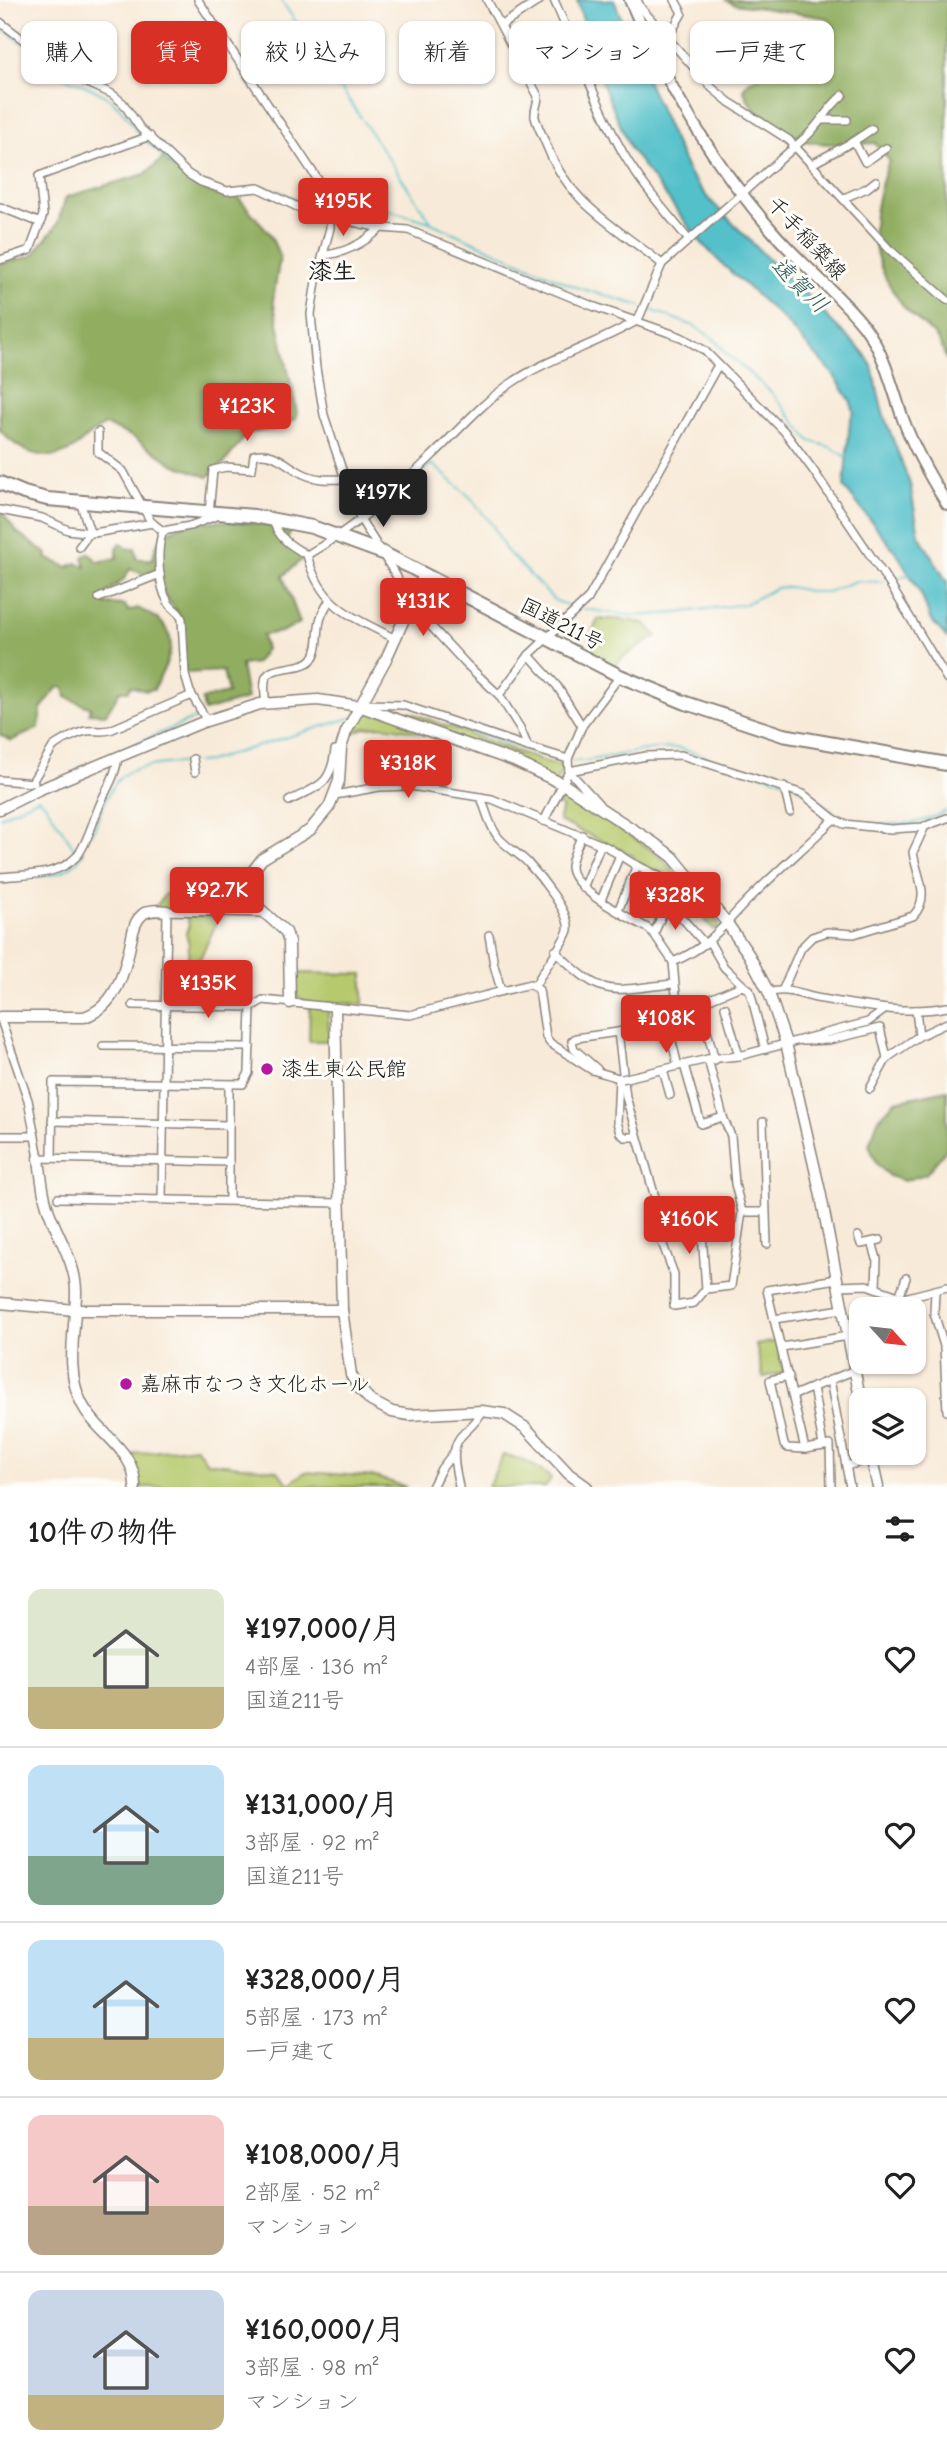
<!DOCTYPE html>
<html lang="ja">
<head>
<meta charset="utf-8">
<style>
  body { margin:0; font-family:"Comic Neue","Klee One",sans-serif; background:#f6f6f6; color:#222; height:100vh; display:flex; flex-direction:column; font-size:26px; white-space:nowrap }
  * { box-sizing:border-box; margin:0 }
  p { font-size:23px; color:#767676 }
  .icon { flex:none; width:38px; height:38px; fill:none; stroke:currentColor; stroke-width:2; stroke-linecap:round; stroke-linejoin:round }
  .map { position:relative; height:1487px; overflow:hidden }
  .side { display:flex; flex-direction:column; background:#fff; flex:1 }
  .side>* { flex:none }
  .banner { position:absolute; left:21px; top:21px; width:906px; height:63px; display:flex; gap:14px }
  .needle { width:46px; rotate:117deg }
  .controls { position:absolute; left:849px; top:1297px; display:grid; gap:14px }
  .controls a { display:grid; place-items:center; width:77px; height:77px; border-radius:14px; background:#fff; box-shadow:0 2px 5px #0004; font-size:35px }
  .price { position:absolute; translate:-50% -60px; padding:0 16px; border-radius:7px; background:#d93025; color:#fff; font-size:23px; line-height:46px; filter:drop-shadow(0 2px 4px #0008) }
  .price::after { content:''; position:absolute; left:50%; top:42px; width:21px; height:16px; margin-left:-10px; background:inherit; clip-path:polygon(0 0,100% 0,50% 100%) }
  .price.active { background:#222; color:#fff }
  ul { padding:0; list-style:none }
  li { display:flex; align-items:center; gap:21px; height:175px; padding:0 28px }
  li+li { border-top:2px solid #e0e0e0 }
  li span { display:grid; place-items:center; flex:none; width:196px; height:140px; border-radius:14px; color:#555 }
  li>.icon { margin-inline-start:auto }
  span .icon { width:84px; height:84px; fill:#fffc; stroke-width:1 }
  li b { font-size:30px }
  h2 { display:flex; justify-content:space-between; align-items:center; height:84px; padding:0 28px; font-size:30px }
  .tag { padding:0 24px; border-radius:14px; background:#fff; box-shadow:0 2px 5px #0004; font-size:24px; line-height:63px }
  .tag.active { background:#d93025; color:#fff }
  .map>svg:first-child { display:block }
  .green { fill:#b6c96c; stroke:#697244; stroke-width:2 }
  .forest { fill:#90ad60; stroke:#56643e; stroke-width:2 }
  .water { fill:#52c0ca; stroke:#376e73; stroke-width:2 }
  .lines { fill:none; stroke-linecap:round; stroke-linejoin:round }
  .stream { stroke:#52c0ca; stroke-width:2 }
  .minor-casing { stroke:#8a837a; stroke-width:10 }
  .tertiary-casing { stroke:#8a837a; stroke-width:13 }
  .secondary-casing { stroke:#8a837a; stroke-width:14 }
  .trunk-casing { stroke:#8a837a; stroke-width:16 }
  .minor { stroke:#fff; stroke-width:7 }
  .tertiary { stroke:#fff; stroke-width:10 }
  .secondary { stroke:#fff; stroke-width:10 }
  .trunk { stroke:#fff; stroke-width:12 }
  .minor-bridge-casing { stroke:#8a837a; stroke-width:10; stroke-linecap:butt }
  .minor-bridge { stroke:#fff; stroke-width:7 }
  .poi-dot { fill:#b5179e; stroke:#fdfcf7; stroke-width:2.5 }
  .labels { text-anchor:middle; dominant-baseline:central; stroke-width:6; stroke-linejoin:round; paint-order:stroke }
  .street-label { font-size:21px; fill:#1c1c1c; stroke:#fdfcf7 }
  .poi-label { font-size:21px; fill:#1c1c1c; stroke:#fdfcf7; text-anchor:start }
  .water-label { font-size:23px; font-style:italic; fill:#325e62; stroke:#fdfcf7 }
  .quarter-label { font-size:24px; font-weight:bold; fill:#1c1c1c; stroke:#fdfcf7 }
</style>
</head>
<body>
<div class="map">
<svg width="947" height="1487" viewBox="0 0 947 1487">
  <rect width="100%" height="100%" fill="#fdfcf7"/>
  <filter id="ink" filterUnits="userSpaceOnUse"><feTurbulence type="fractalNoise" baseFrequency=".0143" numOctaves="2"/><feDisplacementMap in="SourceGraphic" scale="14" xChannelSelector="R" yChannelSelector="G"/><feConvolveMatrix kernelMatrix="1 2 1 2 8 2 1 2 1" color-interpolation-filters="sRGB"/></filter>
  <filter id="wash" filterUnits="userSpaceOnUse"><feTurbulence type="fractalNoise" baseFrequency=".00686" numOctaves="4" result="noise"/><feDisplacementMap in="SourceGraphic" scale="28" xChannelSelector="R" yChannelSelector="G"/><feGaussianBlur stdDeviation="1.57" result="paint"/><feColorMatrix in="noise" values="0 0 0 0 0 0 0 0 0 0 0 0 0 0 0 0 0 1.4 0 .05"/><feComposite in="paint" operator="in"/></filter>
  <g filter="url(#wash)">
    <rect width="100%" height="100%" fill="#f8ead8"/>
    <!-- green -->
    <g class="green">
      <path d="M598 619H615L645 623 657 636 623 657 612 668 589 656 598 637 592 633Z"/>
      <path d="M376 708 409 712 548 763 565 766 554 785 660 856 720 924 714 930 685 896 662 874 633 860 634 856 559 821V816L563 808 558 805 563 796C527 772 407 717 365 728 358 730 352 734 345 737L356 715Z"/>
      <path d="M165 894H196L194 912 196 916H220L195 969 205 974 204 986H186L189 944 186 933 189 926 187 917 195 915 193 912 153 911Z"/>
      <path d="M295 973 363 974V1004L328 1003 329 1041H309L310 1003 296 996Z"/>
      <path d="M777 1341 784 1373 763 1377 756 1345Z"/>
      <path d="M196 1447 207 1462 276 1470 289 1484 305 1472 375 1477 407 1487H137L133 1464 134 1454Z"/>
      <path d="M503 1455C521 1458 537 1466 551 1478L546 1487H488Z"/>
    </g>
    <!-- forest -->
    <g class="forest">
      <path d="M725 0H947V361C944 355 942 347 939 341 930 328 914 319 904 307 864 255 869 220 889 160L875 143C821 146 767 148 743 89 757 69 781 71 802 63 816 58 828 41 835 28L828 18 734 4Z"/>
      <path d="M163 158C187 183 204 193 238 197L270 234 280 257 273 300 297 412 296 419 276 429 248 433 225 462 208 477 173 464 133 437 106 425C93 430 85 440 74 448 48 466 18 451 0 430V264L32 256 57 225 66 197 145 174Z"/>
      <path d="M0 510 17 532 47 554 46 558 68 567 76 563 86 567 83 557 89 553 98 562 117 558V548L120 543 128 549 135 548 137 559H153C157 504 256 524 292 528L286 542 307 555 283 576 300 623 281 632 262 635 266 649 256 663 241 665 247 699 204 711 202 699 228 693 223 671 185 673 181 619 152 576V572L146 575 130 569 124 579 102 597 106 604 125 605 128 611 138 608C145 612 155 616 161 622 182 643 164 668 154 689L145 691 131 686 128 691H120L106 714 89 713 91 708 66 697 64 687 57 688 41 709 39 728 11 741 0 735Z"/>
      <path d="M947 1090V1149L926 1174 904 1181 889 1176 877 1164 869 1145 878 1120 895 1101Z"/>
    </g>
    <!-- water -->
    <path class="water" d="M577 0H614L638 60 688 172 708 198 780 271 817 304 828 318 864 353 872 366 883 413 910 484 919 535 947 582V638L930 619 922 596 898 555 844 487 850 420 854 412 850 400 833 374 783 319 720 262 700 241 631 150 600 78Z"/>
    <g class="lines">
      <!-- stream -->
      <g class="stream">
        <path d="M281 0 361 118"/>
        <path d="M0 27 22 43"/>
        <path d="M43 59 62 76 95 90 113 101 126 115 140 136"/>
        <path d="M363 121 431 222"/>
        <path d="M145 140 183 175 193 181"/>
        <path d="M260 186C283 188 302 208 327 208"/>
        <path d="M205 187 222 193"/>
        <path d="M235 194 250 192"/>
        <path d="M332 208 356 206 392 211 427 221 576 287 641 306"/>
        <path d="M646 308 694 326 713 338 726 353 771 392 810 441 830 447 847 457"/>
        <path d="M417 475 432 464 471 498 493 526 505 549 554 600 574 608"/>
        <path d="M889 580 911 574"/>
        <path d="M583 609 635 616 677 613 745 604 776 588 789 587 814 592H827L856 581 884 582"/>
        <path d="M459 727 556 759"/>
        <path d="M572 761H585L651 749 678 748 792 783C809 792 821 803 836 814 852 826 903 826 922 821 930 819 939 814 947 811"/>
        <path d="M197 762 209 761 350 718"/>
        <path d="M77 769 200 716"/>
        <path d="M0 817 39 798 46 805 76 851"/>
        <path d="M92 834C100 816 107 789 122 776 136 764 174 764 192 762"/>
        <path d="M36 877C56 875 73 871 84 852"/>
      </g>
    </g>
  </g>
  <g filter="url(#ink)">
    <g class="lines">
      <!-- minor casing -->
      <g class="minor-casing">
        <g id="minor">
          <path d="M198 0 330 198V228L316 281 311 314 316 368 324 415 348 488 361 520 397 577 402 595 466 664 499 695 520 728 528 747"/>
          <path d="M487 0 538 96C538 104 534 109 535 117 537 125 542 134 545 142 569 205 613 224 662 264"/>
          <path d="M554 0C577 51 596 104 623 153 641 184 666 212 688 239"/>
          <path d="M637 0 641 8 712 88 729 102 789 140 889 249 947 300"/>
          <path d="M0 22 68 74 112 94 123 103 140 128 188 174 201 182 227 191 258 188 310 213 381 228 408 230 595 307 681 337 704 350 784 431 813 470 891 586 947 679"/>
          <path d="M502 25 540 0"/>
          <path d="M668 38 682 13 675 0"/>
          <path d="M823 120H847"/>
          <path d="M854 141 872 129"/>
          <path d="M812 164 854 141 865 162 886 148"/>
          <path d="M844 198 867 188 876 181"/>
          <path d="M0 207 41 223"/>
          <path d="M325 255C346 253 365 242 381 228"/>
          <path d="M0 260 30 250 43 215 39 176 150 136"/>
          <path d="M98 432V452L123 471 151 522 163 531"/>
          <path d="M0 510 42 518 68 530 84 532 94 533 153 523"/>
          <path d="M209 513 213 470 226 467 252 469 254 455C276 450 287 467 306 475 319 481 332 479 345 479"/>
          <path d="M273 520C278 538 291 546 307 555 354 528 393 494 432 456 457 432 481 404 510 384 549 357 597 345 638 320L662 264 808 135C821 122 829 106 843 95"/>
          <path d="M79 547 90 532 80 502"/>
          <path d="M307 555C321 608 351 615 395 639"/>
          <path d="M99 598 160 574"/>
          <path d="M529 655 557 686 582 726"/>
          <path d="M499 695 529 655 588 599 718 365"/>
          <path d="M266 704C265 697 264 688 265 681 267 663 301 672 312 659 320 649 317 632 320 621 321 614 326 607 329 601"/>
          <path d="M364 704 403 705 528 747 568 759"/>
          <path d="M207 721 190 692 185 675 182 619C179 610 172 610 168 602 158 585 156 549 163 531L190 526 216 516"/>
          <path d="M193 759 195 772"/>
          <path d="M569 771 646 756 681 755 803 794 834 819 844 824 891 829 923 827 947 818"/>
          <path d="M569 771 599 804"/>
          <path d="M0 780 34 783"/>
          <path d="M32 782 53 747C57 743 79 732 86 731 94 730 102 732 110 730L192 695"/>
          <path d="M784 787 790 812"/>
          <path d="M335 795 379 787 411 786 492 799 607 847 632 863 660 877 673 888 654 934 673 962 677 1006"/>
          <path d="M481 797C486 811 489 825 498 837 506 847 518 853 527 862 539 875 571 913 568 930 566 940 541 973 535 986"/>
          <path d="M289 801C318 786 331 786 335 750H341"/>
          <path d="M544 821 569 771 568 759 582 726 620 676"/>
          <path d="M582 835C578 844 572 856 571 866 570 890 631 918 649 929L654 934"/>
          <path d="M0 877C25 874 58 877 77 856 87 844 93 821 99 807 106 789 116 776 118 757"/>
          <path d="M583 888 601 844"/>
          <path d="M601 900 620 855"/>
          <path d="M667 901 705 944"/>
          <path d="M618 911 637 865"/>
          <path d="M636 921 655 874"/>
          <path d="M489 935 494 965 501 990"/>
          <path d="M709 941 724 967 744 986"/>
          <path d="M555 951C607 1001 607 990 674 984"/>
          <path d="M673 962C709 947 721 928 747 901 775 873 805 847 834 819"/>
          <path d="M783 989 801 948 812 937 827 932 854 934 913 916C932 896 916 875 913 852L925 826"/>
          <path d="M769 993C786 986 805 997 822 999 863 1006 906 1015 947 1007"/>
          <path d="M133 1005 251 1007 263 1000 410 1015 530 984 539 990 546 1037 550 1043 592 1070 622 1079"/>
          <path d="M725 1007 739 1056"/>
          <path d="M916 1010 919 1036"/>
          <path d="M0 1017 28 1100 39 1158 229 1162"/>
          <path d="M667 1022 678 1066"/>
          <path d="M707 1031 715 1060"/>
          <path d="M803 1041 829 1040 880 1028 887 1058 919 1036 947 1023"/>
          <path d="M103 1046 250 1047"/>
          <path d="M708 1059 723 1117 731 1136 735 1184 742 1212 731 1286 706 1289 694 1303 674 1306V1274L658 1232 657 1204 626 1097 618 1032 649 1022 677 1006 712 998 741 986 749 989 751 995 765 1049"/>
          <path d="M684 1065 701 1124 723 1117"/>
          <path d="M597 1069 574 1049 572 1041 576 1038 618 1032"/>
          <path d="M663 1070 670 1095"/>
          <path d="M630 1077 708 1059 739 1056 868 1022 886 1009"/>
          <path d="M619 1078 617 1122 620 1133 625 1137H637"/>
          <path d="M870 1089 887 1058"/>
          <path d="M52 1121 229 1125"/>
          <path d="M763 1122 767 1244"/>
          <path d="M0 1136H34"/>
          <path d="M52 1158 53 1082 243 1084 249 1073 251 1007"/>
          <path d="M58 1198 339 1203"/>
          <path d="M162 1199 167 911 264 913"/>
          <path d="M229 1200V1085"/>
          <path d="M742 1212H765"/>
          <path d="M701 1220 706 1289"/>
          <path d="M858 1236 861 1244 880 1240"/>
          <path d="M872 1242 877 1259 876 1288"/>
          <path d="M838 1286 867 1285 904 1298 947 1287"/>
          <path d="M935 1291 934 1313 944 1346 947 1411"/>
          <path d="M899 1297 906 1278"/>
          <path d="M774 1319 843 1309"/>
          <path d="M782 1347 848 1336"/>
          <path d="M789 1376 770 1380 784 1445 788 1448 805 1449"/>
          <path d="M830 1380 850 1487"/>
          <path d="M813 1387 823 1446"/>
          <path d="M794 1395 855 1370"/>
          <path d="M846 1466 872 1459"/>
          <path d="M432 1487 441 1469 454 1452"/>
          <path d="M459 1487C456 1469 448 1447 464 1433 471 1426 478 1421 482 1411"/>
          <path d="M831 1487 830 1445 805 1449 767 1290 837 1279"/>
        </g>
      </g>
      <!-- tertiary casing -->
      <g class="tertiary-casing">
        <g id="tertiary">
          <path d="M0 809 38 790 203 722 260 704 318 700 359 706 514 761 563 784 654 843 673 857 727 923 749 955 769 993 786 1043 820 1191 861 1403"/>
          <path d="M290 1003 289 942 286 932 257 906 250 890 252 872 262 859 310 830 329 807 339 781 341 748 346 732 386 659 424 575"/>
          <path d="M335 1009 342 1310 351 1375 359 1388 371 1401 392 1412 409 1415 482 1411 504 1414 526 1428 569 1474 587 1487"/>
          <path d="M0 1017H84C116 1007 125 971 131 941 133 933 134 922 141 916 147 909 158 910 167 911"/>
          <path d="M39 1158C41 1174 42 1191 47 1206 56 1235 76 1261 76 1292 76 1328 64 1370 82 1404 97 1434 136 1450 135 1487"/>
          <path d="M0 1303 75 1310H342"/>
          <path d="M870 1452 878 1487"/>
        </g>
      </g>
      <!-- secondary casing -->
      <g class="secondary-casing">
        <path id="secondary" d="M630 0C666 85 714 165 775 234 803 266 839 294 864 326 885 354 892 387 903 419 914 449 930 477 947 504"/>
      </g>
      <!-- trunk casing -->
      <g class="trunk-casing">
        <path id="trunk" d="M0 483 24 493 47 499 254 516 312 527 383 553 620 676 686 703 783 735 947 764"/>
      </g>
      <!-- minor -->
      <use href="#minor" class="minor"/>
      <!-- tertiary -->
      <use href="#tertiary" class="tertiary"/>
      <!-- secondary -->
      <use href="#secondary" class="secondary"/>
      <!-- trunk -->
      <use href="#trunk" class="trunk"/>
      <!-- minor-bridge casing -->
      <g class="minor-bridge-casing">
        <path id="minor-bridge" d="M622 1079 630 1077"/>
      </g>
      <!-- minor-bridge -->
      <use href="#minor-bridge" class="minor-bridge"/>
    </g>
  </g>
  <!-- markers -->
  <g class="poi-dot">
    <circle cx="267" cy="1069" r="7"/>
    <circle cx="126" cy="1384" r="7"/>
  </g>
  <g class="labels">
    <!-- street labels -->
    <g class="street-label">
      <text transform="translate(807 238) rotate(47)">千手稲築線</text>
      <text transform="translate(562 624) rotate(27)">国道211号</text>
    </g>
    <!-- poi labels -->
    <g class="poi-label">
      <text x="281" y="1069">漆生東公民館</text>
      <text x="140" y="1384">嘉麻市なつき文化ホール</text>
    </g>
    <!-- water labels -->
    <g class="water-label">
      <text transform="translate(800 285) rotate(44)">遠賀川</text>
    </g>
    <!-- quarter labels -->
    <g class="quarter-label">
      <text x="332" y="271">漆生</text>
    </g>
  </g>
</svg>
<div class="controls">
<a><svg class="needle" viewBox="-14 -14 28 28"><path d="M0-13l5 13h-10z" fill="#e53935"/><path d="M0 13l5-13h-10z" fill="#767676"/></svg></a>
<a><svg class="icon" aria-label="layers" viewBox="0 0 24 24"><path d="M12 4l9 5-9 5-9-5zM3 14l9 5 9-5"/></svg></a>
</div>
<b class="price" style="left:343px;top:238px">¥195K</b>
<b class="price" style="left:247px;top:443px">¥123K</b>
<b class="price active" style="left:383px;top:529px">¥197K</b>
<b class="price" style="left:423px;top:638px">¥131K</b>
<b class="price" style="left:408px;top:800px">¥318K</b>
<b class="price" style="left:217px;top:927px">¥92.7K</b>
<b class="price" style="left:675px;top:932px">¥328K</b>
<b class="price" style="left:208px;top:1020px">¥135K</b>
<b class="price" style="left:666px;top:1055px">¥108K</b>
<b class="price" style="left:689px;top:1256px">¥160K</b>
<div class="banner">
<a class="tag">購入</a>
<a class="tag active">賃貸</a>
<a class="tag">絞り込み</a>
<a class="tag">新着</a>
<a class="tag">マンション</a>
<a class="tag">一戸建て</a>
</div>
</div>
<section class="side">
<h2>10件の物件<svg class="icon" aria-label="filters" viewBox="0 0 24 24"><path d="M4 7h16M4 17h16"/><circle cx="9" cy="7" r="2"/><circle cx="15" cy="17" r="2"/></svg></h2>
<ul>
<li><span style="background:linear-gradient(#dfe7d0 70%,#c2b280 0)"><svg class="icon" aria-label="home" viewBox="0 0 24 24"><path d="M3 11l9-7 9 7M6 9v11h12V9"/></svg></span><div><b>¥197,000/月</b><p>4部屋 · 136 m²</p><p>国道211号</p></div><svg class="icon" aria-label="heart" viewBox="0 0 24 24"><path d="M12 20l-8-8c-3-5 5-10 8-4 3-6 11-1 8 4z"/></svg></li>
<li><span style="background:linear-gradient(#bfe0f5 65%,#7fa58c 0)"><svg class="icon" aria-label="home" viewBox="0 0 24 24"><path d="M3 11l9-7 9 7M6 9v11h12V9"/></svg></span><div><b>¥131,000/月</b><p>3部屋 · 92 m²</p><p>国道211号</p></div><svg class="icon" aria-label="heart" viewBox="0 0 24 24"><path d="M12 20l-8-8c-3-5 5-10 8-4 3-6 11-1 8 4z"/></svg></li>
<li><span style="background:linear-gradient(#bfe0f5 70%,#c2b280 0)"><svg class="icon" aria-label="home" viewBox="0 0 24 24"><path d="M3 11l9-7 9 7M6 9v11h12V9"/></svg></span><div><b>¥328,000/月</b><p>5部屋 · 173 m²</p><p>一戸建て</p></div><svg class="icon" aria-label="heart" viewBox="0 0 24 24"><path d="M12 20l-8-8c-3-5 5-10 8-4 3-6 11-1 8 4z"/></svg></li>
<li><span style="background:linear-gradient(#f6c9c9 65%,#b9a48a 0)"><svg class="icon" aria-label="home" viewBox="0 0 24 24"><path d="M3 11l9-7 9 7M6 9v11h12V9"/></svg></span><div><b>¥108,000/月</b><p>2部屋 · 52 m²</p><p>マンション</p></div><svg class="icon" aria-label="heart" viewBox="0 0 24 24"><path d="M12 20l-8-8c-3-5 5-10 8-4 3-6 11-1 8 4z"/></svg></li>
<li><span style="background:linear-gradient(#c9d6e8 75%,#c2b280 0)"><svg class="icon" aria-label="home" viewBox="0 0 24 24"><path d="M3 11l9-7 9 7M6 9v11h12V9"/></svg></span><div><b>¥160,000/月</b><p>3部屋 · 98 m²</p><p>マンション</p></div><svg class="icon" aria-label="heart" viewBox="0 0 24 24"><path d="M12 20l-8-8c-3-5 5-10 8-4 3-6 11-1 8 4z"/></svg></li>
</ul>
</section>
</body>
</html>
